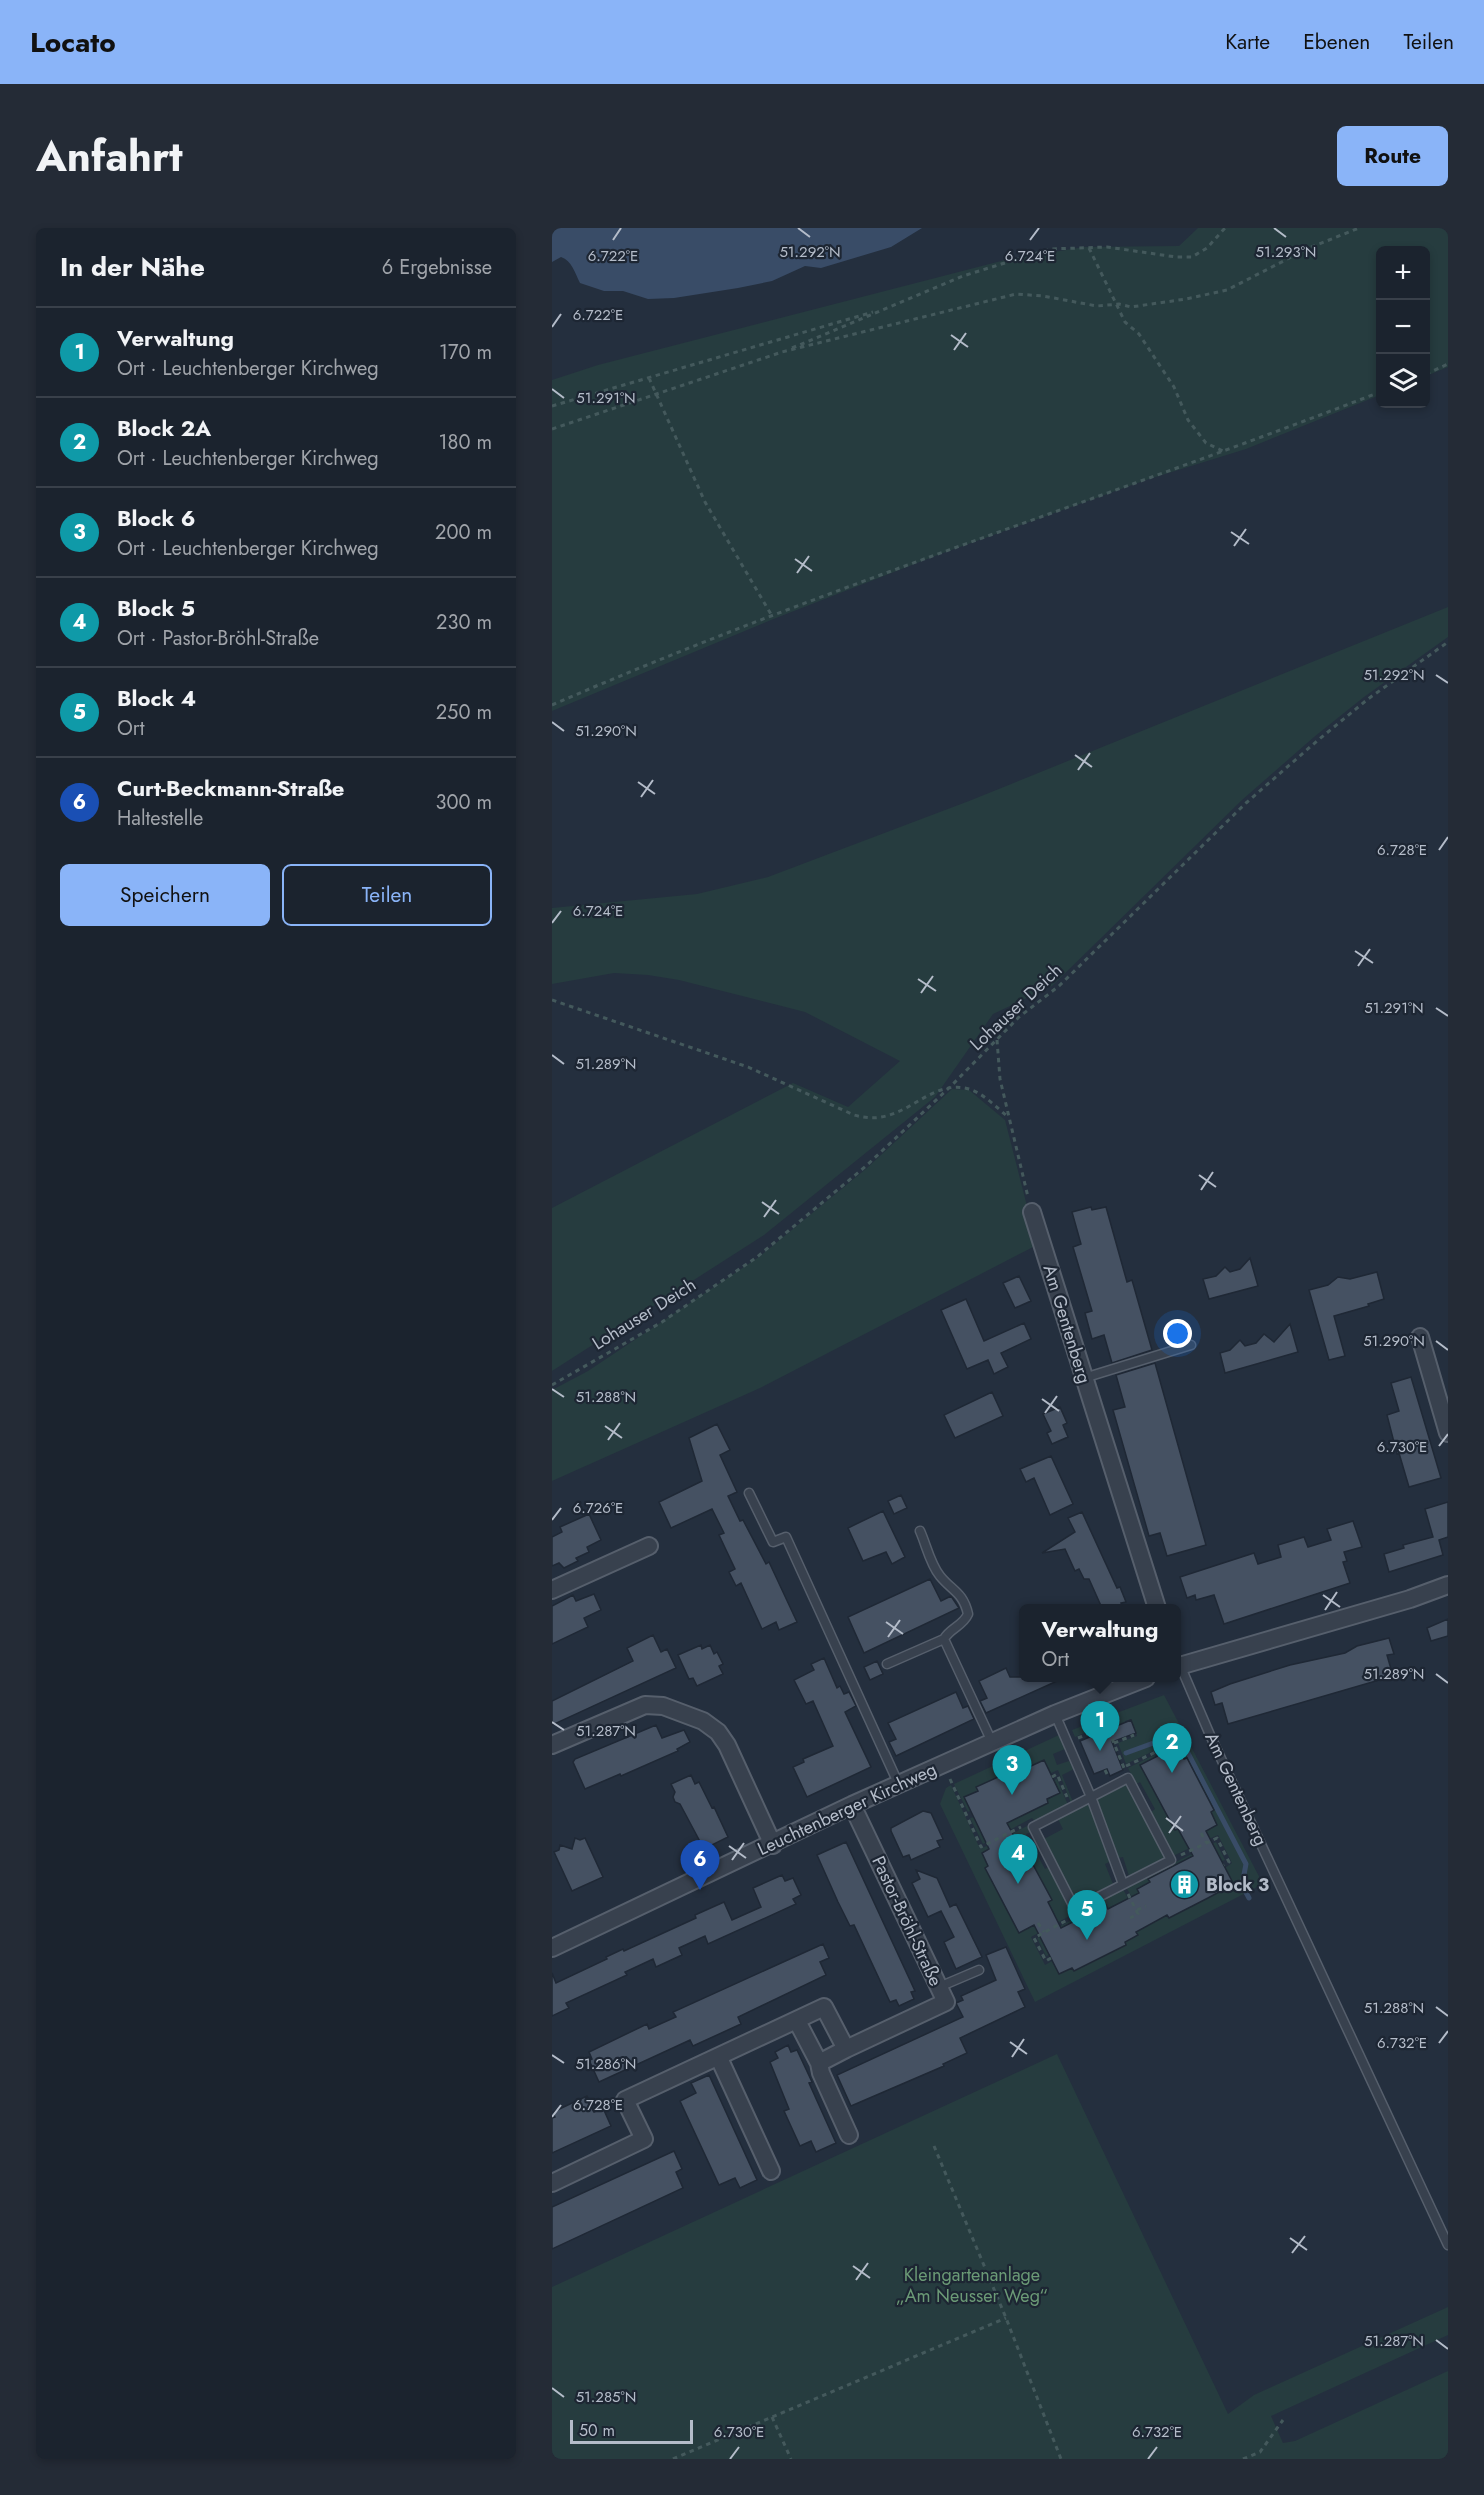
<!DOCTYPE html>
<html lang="de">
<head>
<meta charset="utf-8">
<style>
	:root { --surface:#1b232e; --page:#242b36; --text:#f1f3f6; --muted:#a0a4aa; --line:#39404a; --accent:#8ab4f8 }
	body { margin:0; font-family:Jost,sans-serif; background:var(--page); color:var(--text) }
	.controls { position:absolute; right:18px; top:18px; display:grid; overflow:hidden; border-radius:9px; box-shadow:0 3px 9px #0003 }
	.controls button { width:54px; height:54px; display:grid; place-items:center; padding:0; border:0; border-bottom:2px solid var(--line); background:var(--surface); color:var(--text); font:30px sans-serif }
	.scale { position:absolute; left:18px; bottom:15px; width:123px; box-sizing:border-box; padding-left:6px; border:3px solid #b4bcc9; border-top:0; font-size:16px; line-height:21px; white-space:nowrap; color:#b4bcc9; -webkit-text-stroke:4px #1d2633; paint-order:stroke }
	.you { position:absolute; left:626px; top:1106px; width:21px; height:21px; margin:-15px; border:4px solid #fff; border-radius:50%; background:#1a73e8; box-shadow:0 0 0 9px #1a73e833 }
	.badge { display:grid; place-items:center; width:39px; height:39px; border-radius:50%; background:var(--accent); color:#fff; font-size:20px; font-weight:700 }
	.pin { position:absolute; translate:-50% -50px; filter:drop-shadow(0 2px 3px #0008) }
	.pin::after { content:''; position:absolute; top:32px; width:21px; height:18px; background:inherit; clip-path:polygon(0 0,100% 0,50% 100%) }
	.popup { position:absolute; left:467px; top:1376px; width:162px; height:78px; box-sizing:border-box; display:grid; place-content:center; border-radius:9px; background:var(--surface); filter:drop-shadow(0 2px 4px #0005); font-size:20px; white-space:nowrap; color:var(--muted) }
	.popup b { font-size:22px; color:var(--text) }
	.popup::after { content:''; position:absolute; left:50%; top:100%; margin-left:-12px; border:12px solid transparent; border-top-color:var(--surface) }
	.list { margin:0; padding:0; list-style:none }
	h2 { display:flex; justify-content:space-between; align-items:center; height:78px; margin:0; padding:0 24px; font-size:26px }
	h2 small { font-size:20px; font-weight:400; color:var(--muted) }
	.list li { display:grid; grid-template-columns:39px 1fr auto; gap:18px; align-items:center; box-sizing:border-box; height:90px; padding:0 24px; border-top:2px solid var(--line) }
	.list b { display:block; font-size:22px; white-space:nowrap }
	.list p { margin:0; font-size:20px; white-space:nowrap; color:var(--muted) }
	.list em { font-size:20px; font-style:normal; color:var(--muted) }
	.actions { display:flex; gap:12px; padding:18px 24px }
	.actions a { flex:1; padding:14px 0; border:2px solid var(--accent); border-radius:9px; text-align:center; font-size:21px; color:var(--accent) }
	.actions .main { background:var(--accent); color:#111 }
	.icon { flex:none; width:33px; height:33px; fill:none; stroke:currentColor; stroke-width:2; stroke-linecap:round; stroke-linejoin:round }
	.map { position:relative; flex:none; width:896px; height:2231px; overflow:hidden; border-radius:9px }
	header { display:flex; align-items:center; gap:36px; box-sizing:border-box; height:84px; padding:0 30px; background:var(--accent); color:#111 }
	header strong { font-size:28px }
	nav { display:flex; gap:33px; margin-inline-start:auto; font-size:21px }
	.intro { display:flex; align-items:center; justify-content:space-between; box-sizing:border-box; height:144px; padding:0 36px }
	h1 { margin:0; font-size:42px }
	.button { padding:15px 27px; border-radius:9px; background:var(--accent); color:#111; font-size:21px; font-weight:700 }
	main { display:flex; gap:36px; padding:0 36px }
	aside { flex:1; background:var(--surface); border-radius:9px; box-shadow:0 3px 9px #0003 }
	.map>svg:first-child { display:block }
</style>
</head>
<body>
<header>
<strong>Locato</strong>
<nav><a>Karte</a><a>Ebenen</a><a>Teilen</a></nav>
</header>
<div class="intro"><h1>Anfahrt</h1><a class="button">Route</a></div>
<main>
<aside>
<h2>In der Nähe<small>6 Ergebnisse</small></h2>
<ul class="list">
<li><span class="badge" style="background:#0f9aa8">1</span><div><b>Verwaltung</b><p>Ort · Leuchtenberger Kirchweg</p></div><em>170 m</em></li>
<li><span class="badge" style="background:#0f9aa8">2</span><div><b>Block 2A</b><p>Ort · Leuchtenberger Kirchweg</p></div><em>180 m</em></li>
<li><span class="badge" style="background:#0f9aa8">3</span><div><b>Block 6</b><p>Ort · Leuchtenberger Kirchweg</p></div><em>200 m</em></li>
<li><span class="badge" style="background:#0f9aa8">4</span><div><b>Block 5</b><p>Ort · Pastor-Bröhl-Straße</p></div><em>230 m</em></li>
<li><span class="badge" style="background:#0f9aa8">5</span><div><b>Block 4</b><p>Ort</p></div><em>250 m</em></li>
<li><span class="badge" style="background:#1a4fb4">6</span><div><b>Curt-Beckmann-Straße</b><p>Haltestelle</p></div><em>300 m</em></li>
</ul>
<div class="actions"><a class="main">Speichern</a><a>Teilen</a></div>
</aside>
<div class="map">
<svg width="896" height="2231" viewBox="0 0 896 2231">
	<rect width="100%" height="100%" fill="#242f3e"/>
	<!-- green -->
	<path fill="#263c3f" d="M646 0H896V139L874 148V22H828V167L694 221 594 252 383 328 224 390 0 483V152L46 137 453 32 532 19 627 18Z
		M896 379V409L812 469 762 509 690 572 500 758 441 786 383 869 212 1007 0 1143V980L241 855 296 879 348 833 253 784 127 752 96 747 62 745 0 756V680L145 666 216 649 417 573Z
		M400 861 417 862 453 892 485 1017 208 1160 0 1253V1162L36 1143 207 1029 315 940Z
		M612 1467 711 1656 483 1774 388 1576 394 1560 399 1557 428 1621 441 1615 443 1618 430 1625 436 1638 433 1640 460 1692 470 1703 484 1696 488 1704 479 1709 493 1737 500 1733 507 1746 520 1740 522 1743 574 1717 573 1713 586 1707 579 1694H602L615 1687 617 1690 669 1663 667 1660 680 1653 673 1640 680 1635 666 1607 657 1611 653 1603 665 1597 635 1530C626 1532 613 1527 608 1520L574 1536 566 1515 585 1508 579 1491 573 1493 578 1507 564 1511 557 1495 523 1509 520 1502Z
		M507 1507 513 1521 501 1526 505 1537 517 1533 522 1541 510 1547 521 1574 519 1575 506 1542 499 1545 492 1532 479 1538 477 1535 425 1559 426 1563 412 1569 419 1582 416 1584 402 1556Z
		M604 1526 595 1550 622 1602 626 1601 633 1613 650 1614 621 1628 599 1584 603 1581 588 1554 584 1556 576 1540Z
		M505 1551 516 1577 483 1593 480 1590 431 1616 418 1590 422 1589 443 1600 496 1575 495 1572 508 1565 502 1552Z
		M574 1556 613 1630 577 1648 571 1629 566 1630 545 1571Z
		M537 1574 559 1633 553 1636 561 1656 525 1675 492 1611 511 1601 506 1591Z
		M475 1598 479 1604 474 1606 493 1641 497 1639 521 1686 494 1701 490 1693 503 1687 496 1674 499 1672 473 1620 469 1621 462 1608 449 1615 448 1612Z
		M664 1614 673 1632 670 1633 663 1620 650 1627 648 1624 597 1651 598 1654 592 1674 585 1678 574 1659Z
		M571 1661 583 1684 576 1687 569 1674 556 1680 554 1677 502 1704 490 1713 497 1727 494 1728 485 1710 530 1687 529 1683Z
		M505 1826 676 2186 702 2167 896 2079V2107L719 2188 731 2215 743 2213 896 2143V2231H0V2059Z"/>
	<!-- water -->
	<path fill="#394c67" d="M0 0H370L339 19 269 40 253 38 220 53 186 60 122 70 96 71 71 63H52L28 55C23 45 20 33 9 29L0 34Z"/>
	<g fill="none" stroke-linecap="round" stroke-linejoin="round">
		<!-- stream -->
		<path stroke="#394c67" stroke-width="5" d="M574 1525 626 1506 694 1636 690 1657 697 1670"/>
	</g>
	<!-- building -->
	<path fill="#455162" stroke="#1f2835" stroke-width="1.5" d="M539 979 540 982 554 979 575 1054 580 1052 600 1122 560 1135 552 1107 540 1111 533 1085 540 1083 521 1019 529 1016 520 984Z
		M698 1030 706 1058 657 1071 651 1051 664 1048 673 1039 678 1044 688 1041Z
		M825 1044 832 1071 816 1076 817 1078 782 1088 793 1128 777 1132 757 1062 776 1057 786 1049 798 1051Z
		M467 1048 479 1073 463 1080 451 1055Z
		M414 1071 432 1113 472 1095 479 1111 449 1125 456 1139 442 1146 436 1132 415 1141 389 1082Z
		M738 1096 746 1124 673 1145 668 1125 678 1122 688 1112 693 1118 704 1115 712 1106 722 1114Z
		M603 1135 654 1317 615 1328 608 1305 597 1308 561 1182 573 1179 564 1147Z
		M859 1149 889 1250 857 1259 847 1225 845 1226 835 1187 847 1183 839 1155Z
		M440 1164 451 1188 403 1210 392 1187Z
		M508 1179 515 1195 511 1197 516 1209 500 1216 495 1205 499 1203 491 1186Z
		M165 1196 178 1222 168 1227 185 1264 176 1268 188 1293 191 1292 214 1336 217 1334 245 1394 227 1402 224 1394 210 1401 189 1355 184 1358 177 1344 183 1341 167 1307 172 1305 160 1281 119 1300 107 1274 150 1253 137 1210Z
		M499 1228 521 1276 498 1287 482 1250 474 1254 468 1241Z
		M349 1267 355 1280 342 1286 336 1273Z
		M896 1274V1309L887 1312 891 1327 837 1344 832 1326 852 1320 851 1317 881 1309 873 1281Z
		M331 1283 353 1329 340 1336 334 1324 311 1333 296 1300Z
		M530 1284 565 1360 568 1359 574 1374 569 1375 571 1380H550L537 1351H532L527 1341 523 1343 513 1321 490 1325 523 1304 516 1290Z
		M37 1286 49 1312 35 1319 37 1324 24 1330 26 1333 12 1340 7 1335 0 1338V1309L10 1304 8 1299Z
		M801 1293 810 1319 792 1324 795 1333 791 1334 798 1355 672 1396 662 1367 644 1372 643 1367 635 1370 628 1349 702 1325 706 1336 729 1329 726 1317 752 1309 756 1319 779 1312 775 1301Z
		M378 1351 389 1373 399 1368 407 1380 312 1425 296 1389Z
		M42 1366 49 1382 32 1390 36 1399 0 1416V1378L21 1367 24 1373Z
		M896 1391V1408L879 1413 875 1400Z
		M101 1407 109 1424 115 1421 124 1440 0 1497V1473L81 1433 75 1420Z
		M837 1410 842 1426 835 1427 841 1448 676 1496 670 1475 663 1477 659 1464 678 1456 738 1437 793 1425 805 1418Z
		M149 1417 150 1421 158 1417 162 1426 165 1424 171 1436 167 1438 171 1446 145 1458 141 1450 137 1451 126 1427Z
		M272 1430 285 1460 288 1458 292 1466 297 1464 304 1478 293 1484 319 1539 255 1569 241 1539 252 1534 251 1531 281 1518 261 1473 254 1476 242 1452 262 1442 259 1436Z
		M325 1433 331 1446 318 1452 312 1439Z
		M454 1440 458 1449H514L434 1485 428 1473 435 1470 427 1453Z
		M404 1464 411 1480 416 1478 422 1491 344 1528 337 1514 344 1511 336 1495Z
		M579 1492 584 1505 560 1514 571 1542 558 1548 555 1541 542 1546 528 1513Z
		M104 1497 110 1510 132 1502 138 1514 125 1521 126 1523 69 1548 68 1546 33 1561 21 1534 23 1531Z
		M625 1518 632 1531 635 1530 662 1582 659 1584 665 1597 654 1603 680 1653 667 1660 669 1663 656 1670 617 1690 615 1687 584 1704 586 1707 573 1714 574 1717 522 1743 520 1740 507 1746 482 1697 467 1705 433 1640 436 1638 430 1625 437 1621 412 1569 426 1563 424 1559 477 1535 479 1538 492 1532 508 1565 495 1571 496 1575 455 1595 469 1621 472 1620 500 1672 496 1674 509 1700 554 1677 556 1681 587 1665 585 1661 598 1654 596 1651 641 1628 626 1601 623 1602 588 1537Z
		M139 1547 143 1556 147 1554 160 1580 162 1579 176 1609 152 1621 128 1576 123 1574 121 1569 123 1564 119 1556Z
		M371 1583 379 1585 391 1611 385 1613 388 1619 359 1632 357 1627 351 1629 339 1603V1600Z
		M23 1610 28 1612 33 1610 51 1649 20 1663 2 1624 7 1622 8 1617 20 1621Z
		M294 1614 363 1763 359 1764 362 1771 347 1778 344 1772 338 1774 302 1697 298 1698 286 1674 265 1627Z
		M364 1642 385 1650 398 1679 404 1676 430 1729 404 1741 392 1714 402 1709 389 1683 376 1689 360 1655 368 1651Z
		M230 1647 233 1653 241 1650 249 1667 241 1671 244 1676 156 1716 153 1708 127 1720 130 1727 104 1739 101 1731 73 1744 75 1747 14 1775 17 1780 0 1788V1745L4 1755 55 1731 54 1729 71 1721 72 1723 144 1690 143 1687 172 1674 180 1692 209 1679 201 1660Z
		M271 1716 277 1730 268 1734 274 1747 186 1789 189 1796 141 1818 138 1812 47 1854 37 1832 40 1831 37 1824 95 1796 97 1801 124 1789 121 1784Z
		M454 1719 473 1761 466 1764 473 1779 408 1810 415 1825 391 1836 392 1838 299 1878 285 1847 411 1789 404 1775 411 1772 409 1768 444 1752 434 1727Z
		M236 1817 239 1824 245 1822 260 1854 257 1855 284 1915 264 1924 259 1913 248 1918 232 1883 237 1881 218 1834 226 1830 223 1824Z
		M157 1847 205 1952 188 1960 183 1950 167 1957 128 1873 144 1865 139 1855Z
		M35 1868 42 1884 51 1880 59 1898 0 1925V1890L3 1889 1 1884Z
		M122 1923 130 1941 124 1944 131 1960 0 2021V1979Z"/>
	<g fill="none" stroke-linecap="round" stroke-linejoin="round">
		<defs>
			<path id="lane" d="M532 1150 639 1117
				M197 1265 221 1314 234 1309 347 1557
				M368 1303C374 1316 378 1336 388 1348 400 1363 411 1364 416 1386 411 1398 398 1400 392 1411
				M335 1436 392 1411 440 1514
				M628 1437 658 1507 896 2017
				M503 1486 539 1569 571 1656
				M576 1550 619 1632 523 1681 481 1599Z
				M387 1759 427 1742"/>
			<path id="street" d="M480 984 605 1380
				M868 1109 896 1205
				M0 1362 97 1318
				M624 1439 858 1371 896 1357
				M0 1517 93 1477 111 1478 151 1493 166 1504 175 1517 221 1617
				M0 1720 300 1577 503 1486 594 1450
				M245 1793 267 1835 294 1821
				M167 1830 219 1943
				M267 1835 269 1845 297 1907
				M0 1955 92 1911 73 1872 272 1779 294 1821 394 1774 300 1577"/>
		</defs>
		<!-- lane casing -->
		<use href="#lane" stroke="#565f6c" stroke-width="11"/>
		<!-- street casing -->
		<use href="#street" stroke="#565f6c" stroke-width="20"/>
		<!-- path -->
		<path stroke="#44595c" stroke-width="3" stroke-dasharray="4.5 4.5" stroke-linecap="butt" d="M537 20 573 94 587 106 622 159 636 192 654 215 673 224
			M240 120 411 48 498 21 555 19 624 29H640L655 20 673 0
			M874 146 896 136
			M97 150 153 274 220 388
			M0 178 321 84
			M0 201 230 124 464 66 491 68 545 78 567 76 579 79 634 71 675 62 757 20 807 0
			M0 477C271 359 553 271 828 164
			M0 772 196 839 302 887C313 890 323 891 334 888 363 881 385 852 417 861 431 865 444 879 455 888
			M445 812 448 851 476 969
			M0 1157 110 1094 205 1029 314 938 399 858 467 789 507 758 694 575 765 513 816 471 896 414
			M526 1510 555 1498 572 1540
			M562 1515 582 1507
			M574 1538 606 1523 608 1527
			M553 1542 556 1548
			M500 1549 505 1546 515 1569
			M398 1551 429 1619 469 1599
			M649 1605 654 1614
			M629 1627 665 1610 677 1634 672 1637
			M576 1666 586 1686 578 1690
			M585 1682 594 1678
			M486 1695 492 1704
			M499 1730 494 1733 482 1710 517 1691
			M382 1918 454 2090 509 2231
			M220 2189 239 2231
			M121 2231 454 2090
			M691 2231 708 2224 731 2192"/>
		<!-- lane -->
		<use href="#lane" stroke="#38414e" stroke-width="8"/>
		<!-- street -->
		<use href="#street" stroke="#38414e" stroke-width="16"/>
	</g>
	<!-- ticks -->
	<path fill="none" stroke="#b4bcc9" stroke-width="2" d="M246 0 258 9M722 0 734 9M61 12 69 0M478 12 487 0M0 99 9 86M399 107 416 119M402 122 414 105M0 161 12 170M679 304 697 316M682 318 694 301M243 331 260 343M245 345 257 328M884 447 896 455M0 494 12 503M523 527 540 539M526 542 538 525M86 554 103 566M89 569 101 552M887 622 896 609M0 695 9 683M803 723 821 735M806 738 818 721M366 751 384 763M369 765 381 748M884 780 896 788M0 827 12 836M647 947 664 959M649 962 661 944M210 974 227 986M212 989 224 972M884 1113 896 1122M0 1161 12 1169M490 1171 507 1183M493 1185 505 1168M53 1198 70 1210M56 1212 68 1195M887 1218 896 1206M0 1292 9 1280M771 1367 788 1379M773 1382 785 1364M334 1394 351 1406M336 1409 348 1392M884 1446 896 1455M0 1494 12 1502M614 1590 631 1603M617 1605 629 1588M177 1618 194 1630M180 1632 192 1615M884 1779 896 1788M458 1814 475 1826M887 1815 896 1803M0 1827 12 1835M460 1829 472 1811M0 1889 9 1877M738 2010 755 2022M740 2025 753 2008M301 2038 318 2050M304 2052 316 2035M884 2112 896 2121M0 2160 12 2169M178 2231 187 2219M596 2231 605 2219"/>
	<!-- icons -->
	<defs>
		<symbol id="building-disc" viewBox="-11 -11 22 22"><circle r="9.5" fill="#0f9aa8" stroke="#1d2633"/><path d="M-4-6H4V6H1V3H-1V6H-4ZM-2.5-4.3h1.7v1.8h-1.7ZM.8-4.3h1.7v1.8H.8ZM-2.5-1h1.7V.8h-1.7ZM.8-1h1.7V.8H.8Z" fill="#fff"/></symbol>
	</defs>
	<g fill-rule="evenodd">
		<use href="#building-disc" x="616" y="1640" width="33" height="33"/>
	</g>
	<g text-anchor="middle" stroke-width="4.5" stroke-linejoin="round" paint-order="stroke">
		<!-- street labels -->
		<g font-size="18" fill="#b4bcc9" stroke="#1d2633">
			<text transform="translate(464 779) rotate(-43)" y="6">Lohauser Deich</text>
			<text transform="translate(92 1086) rotate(-32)" y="6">Lohauser Deich</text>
			<text transform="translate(515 1096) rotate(73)" y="6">Am Gentenberg</text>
			<text transform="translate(684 1561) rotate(65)" y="6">Am Gentenberg</text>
			<text transform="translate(295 1581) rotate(-25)" y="6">Leuchtenberger Kirchweg</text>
			<text transform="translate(355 1693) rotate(65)" y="6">Pastor-Bröhl-Straße</text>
		</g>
		<!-- poi labels -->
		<g font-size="18" font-weight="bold" fill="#b4bcc9" stroke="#1d2633" text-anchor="start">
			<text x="654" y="1663">Block 3</text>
		</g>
		<!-- park labels -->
		<g font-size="18" fill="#6b9a76" stroke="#1d2633">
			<text x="420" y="2053">Kleingartenanlage<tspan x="420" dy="21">„Am Neusser Weg“</tspan></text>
		</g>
	</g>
	<g font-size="15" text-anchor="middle" fill="#b4bcc9" stroke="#1d2633" stroke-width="4.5" stroke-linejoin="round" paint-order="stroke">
		<text x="258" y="29">51.292°N</text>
		<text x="734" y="29">51.293°N</text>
		<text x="61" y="33">6.722°E</text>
		<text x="478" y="33">6.724°E</text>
		<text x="46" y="92">6.722°E</text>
		<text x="54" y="175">51.291°N</text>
		<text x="842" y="452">51.292°N</text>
		<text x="54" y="508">51.290°N</text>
		<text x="850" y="627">6.728°E</text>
		<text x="46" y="688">6.724°E</text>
		<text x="842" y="785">51.291°N</text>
		<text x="54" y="841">51.289°N</text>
		<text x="842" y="1118">51.290°N</text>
		<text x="54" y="1174">51.288°N</text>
		<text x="850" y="1224">6.730°E</text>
		<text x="46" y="1285">6.726°E</text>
		<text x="842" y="1451">51.289°N</text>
		<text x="54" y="1508">51.287°N</text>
		<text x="842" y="1785">51.288°N</text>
		<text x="850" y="1820">6.732°E</text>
		<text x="54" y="1841">51.286°N</text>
		<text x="46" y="1882">6.728°E</text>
		<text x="842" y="2118">51.287°N</text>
		<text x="54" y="2174">51.285°N</text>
		<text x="187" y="2209">6.730°E</text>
		<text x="605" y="2209">6.732°E</text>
	</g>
</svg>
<div class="controls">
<button>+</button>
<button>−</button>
<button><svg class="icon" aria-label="layers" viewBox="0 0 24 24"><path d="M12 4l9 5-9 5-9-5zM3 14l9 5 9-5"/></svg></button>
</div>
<div class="scale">50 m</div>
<div class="you"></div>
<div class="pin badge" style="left:548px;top:1523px;background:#0f9aa8">1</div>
<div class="popup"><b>Verwaltung</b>Ort</div>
<div class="pin badge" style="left:620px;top:1545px;background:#0f9aa8">2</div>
<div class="pin badge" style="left:460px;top:1567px;background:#0f9aa8">3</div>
<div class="pin badge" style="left:466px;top:1656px;background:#0f9aa8">4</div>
<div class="pin badge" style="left:535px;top:1712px;background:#0f9aa8">5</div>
<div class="pin badge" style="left:148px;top:1662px;background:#1a4fb4">6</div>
</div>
</main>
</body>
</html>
